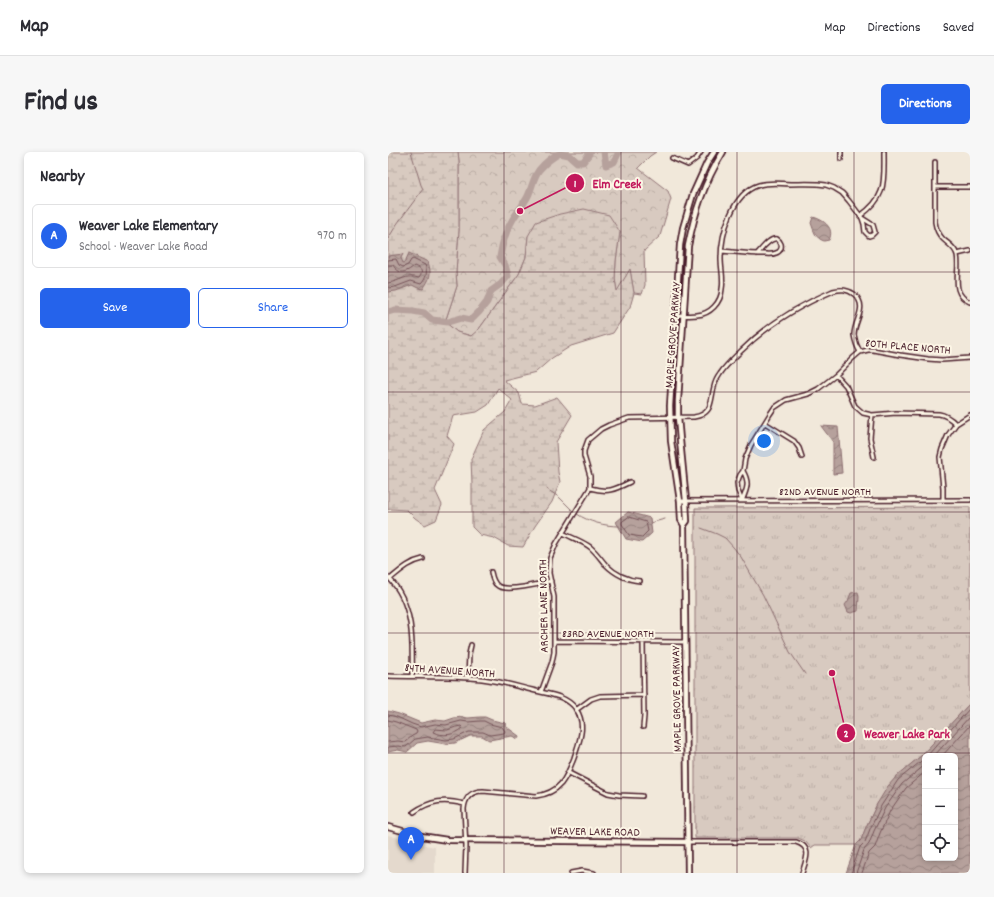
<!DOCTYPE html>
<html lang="en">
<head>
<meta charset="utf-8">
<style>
	:root { --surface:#fff; --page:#f7f7f7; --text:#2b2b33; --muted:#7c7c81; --line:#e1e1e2; --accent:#2563eb }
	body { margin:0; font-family:Dekko,sans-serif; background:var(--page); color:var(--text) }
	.controls { position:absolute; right:12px; bottom:12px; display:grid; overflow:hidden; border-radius:6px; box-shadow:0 2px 6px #0003 }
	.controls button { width:36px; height:36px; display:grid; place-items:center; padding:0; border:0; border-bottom:1px solid var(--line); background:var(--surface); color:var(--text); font:20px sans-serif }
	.you { position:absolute; left:376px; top:289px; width:14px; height:14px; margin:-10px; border:3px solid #fff; border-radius:50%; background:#1a73e8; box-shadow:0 0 0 6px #1a73e833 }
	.badge { display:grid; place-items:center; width:26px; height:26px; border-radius:50%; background:var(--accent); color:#fff; font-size:13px; font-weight:700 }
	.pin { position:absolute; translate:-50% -33px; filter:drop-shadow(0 1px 2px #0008) }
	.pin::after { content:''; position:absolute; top:21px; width:14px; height:12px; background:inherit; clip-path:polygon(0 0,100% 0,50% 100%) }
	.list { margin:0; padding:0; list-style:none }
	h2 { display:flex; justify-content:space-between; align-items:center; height:52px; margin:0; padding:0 16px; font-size:17px }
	h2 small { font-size:13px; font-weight:400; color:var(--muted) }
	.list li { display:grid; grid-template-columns:26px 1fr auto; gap:12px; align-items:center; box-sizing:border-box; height:64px; margin:0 8px 8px; padding:0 8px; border:1px solid var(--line); border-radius:6px }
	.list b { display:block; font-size:15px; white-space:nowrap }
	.list p { margin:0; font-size:13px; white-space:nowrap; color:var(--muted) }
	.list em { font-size:13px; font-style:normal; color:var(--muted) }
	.actions { display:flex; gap:8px; padding:12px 16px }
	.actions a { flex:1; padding:9px 0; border:1px solid var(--accent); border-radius:6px; text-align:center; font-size:14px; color:var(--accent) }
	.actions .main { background:var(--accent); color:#fff }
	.icon { flex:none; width:22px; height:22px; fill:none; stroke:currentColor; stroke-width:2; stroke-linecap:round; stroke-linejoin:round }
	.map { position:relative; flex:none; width:582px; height:721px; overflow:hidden; border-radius:6px }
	header { display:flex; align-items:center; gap:24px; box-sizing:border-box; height:56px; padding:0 20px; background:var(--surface); border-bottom:1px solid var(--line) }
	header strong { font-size:19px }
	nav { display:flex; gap:22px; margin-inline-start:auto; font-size:14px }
	.intro { display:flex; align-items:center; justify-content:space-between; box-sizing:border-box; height:96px; padding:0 24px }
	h1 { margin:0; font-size:28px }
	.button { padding:10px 18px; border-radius:6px; background:var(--accent); color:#fff; font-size:14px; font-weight:700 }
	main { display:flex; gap:24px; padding:0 24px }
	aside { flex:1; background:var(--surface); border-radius:6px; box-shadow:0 2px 6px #0003 }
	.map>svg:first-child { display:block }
</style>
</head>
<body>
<header>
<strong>Map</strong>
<nav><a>Map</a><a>Directions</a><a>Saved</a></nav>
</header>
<div class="intro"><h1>Find us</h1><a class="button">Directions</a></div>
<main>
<aside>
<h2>Nearby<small></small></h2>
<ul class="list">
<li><span class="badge">A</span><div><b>Weaver Lake Elementary</b><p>School · Weaver Lake Road</p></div><em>970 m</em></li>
</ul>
<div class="actions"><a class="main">Save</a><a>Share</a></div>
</aside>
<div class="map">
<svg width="582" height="721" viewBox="0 0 582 721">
	<defs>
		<pattern id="forest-crowns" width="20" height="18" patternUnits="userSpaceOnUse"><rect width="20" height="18" fill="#d8cac0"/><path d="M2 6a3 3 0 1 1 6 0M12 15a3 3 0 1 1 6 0" fill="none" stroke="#bbada5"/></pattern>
		<pattern id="wetland-marsh" width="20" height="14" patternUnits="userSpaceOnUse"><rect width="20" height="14" fill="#d8cac0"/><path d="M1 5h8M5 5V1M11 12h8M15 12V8" fill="none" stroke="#bbada5"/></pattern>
		<pattern id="park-tufts" width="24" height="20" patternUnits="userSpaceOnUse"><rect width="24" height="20" fill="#d8cac0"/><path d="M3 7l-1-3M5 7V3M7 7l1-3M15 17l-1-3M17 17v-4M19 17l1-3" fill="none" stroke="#bbada5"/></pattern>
		<pattern id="water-waves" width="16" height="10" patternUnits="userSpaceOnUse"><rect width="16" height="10" fill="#b6a19c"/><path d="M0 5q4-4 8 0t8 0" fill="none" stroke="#96837f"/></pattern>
	</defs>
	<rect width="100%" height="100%" fill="#f1e8da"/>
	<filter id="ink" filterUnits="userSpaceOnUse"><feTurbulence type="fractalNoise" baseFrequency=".025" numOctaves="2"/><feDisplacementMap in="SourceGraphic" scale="8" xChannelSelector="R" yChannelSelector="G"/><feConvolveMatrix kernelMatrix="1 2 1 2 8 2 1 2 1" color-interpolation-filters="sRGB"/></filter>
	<g filter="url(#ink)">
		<!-- built -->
		<path fill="#e4d9cd" d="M0 683 27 691 47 695V721H0Z"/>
		<!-- forest -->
		<path fill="url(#forest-crowns)" stroke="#917476" d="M70 0H268L262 4 250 16 280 39 283 47 272 84 256 99 257 133 254 142 246 141 242 118 229 140 227 127 228 109 232 80 140 84 138 105 131 122 91 177 84 184 69 180 57 170 69 134 68 120 71 78V9Z"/>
		<!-- wetland -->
		<path fill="url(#wetland-marsh)" stroke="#917476" d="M0 0H70L71 9V78L68 120 69 134 57 170 69 180 83 184 91 177 131 122 138 105 140 84 148 70 172 62 196 57 221 63 232 80 228 109 227 127 229 139 242 117 246 141 242 155 225 181 183 194 164 206 148 220 116 228 131 241 134 252 147 253 169 245 184 263 168 290 170 320 172 330 164 350 147 374 135 395 120 394 106 386 92 383 84 375V332L83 307 96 278 117 260 124 248 110 236 100 253 89 260 65 264 59 284 66 292 47 338 54 353 48 368 37 373 27 366 19 358 2 357 0 358Z"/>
		<!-- park -->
		<path fill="url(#park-tufts)" stroke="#917476" d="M582 355V551L533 604 523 612 508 625 489 652 478 675 473 688 468 693H427L423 696 417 689 410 686H307V356Z"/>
		<!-- water -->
		<path fill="url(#water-waves)" stroke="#8b6d6f" fill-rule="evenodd" d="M425 65C436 68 447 76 441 88L436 89C427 86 426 79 423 71Z
			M21 101 40 110C44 122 42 127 35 137L30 136 24 133 8 139 0 140V104L15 102 13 106 15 111 17 110Z
			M433 274 450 275 454 321 445 322V290Z
			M240 360 262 366 264 381 254 390 238 387 228 370Z
			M470 440 471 445 470 459 463 461 460 460 457 453 460 449 463 441Z
			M582 551V721H458L468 693 473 688 478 675 489 652 500 634 508 625 523 612 533 604ZM537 604H567V706H537Z
			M0 559 11 562 33 571 47 568 57 569 66 566 74 565 80 566 92 565H97L104 568 117 571 120 576 131 584 130 587 124 584 101 588 94 584H82L67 591 58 592 40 589 29 591 19 600 10 598 0 600Z"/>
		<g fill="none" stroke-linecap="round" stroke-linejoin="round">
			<!-- shore -->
			<path stroke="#755358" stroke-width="1" d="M0 108 8 107 11 113 15 115 20 113 23 108 25 107 37 113C40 120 38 127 33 132L23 129 7 135 0 136
				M0 113H5C11 123 18 121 26 114 33 117 36 119 31 126 17 122 13 129 0 131
				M241 365 258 370 260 379 254 385 241 383 234 372V370Z
				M0 563 9 565 24 572 33 575 47 572 58 573 73 569 80 570 92 569H96L102 572 114 575 117 579 116 581 102 583 95 580H81L66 587 58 588 40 585 27 587 18 595 10 594 0 595
				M0 568 8 570 28 578 29 580 28 582 24 584 17 590 10 589 0 590
				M68 575 73 574 75 576C67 583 55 585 45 580L47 577 59 578Z
				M539 604 582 556
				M546 604 582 564
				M554 604 582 573
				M463 721 472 695 477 690 482 677 493 654 510 628 537 606
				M468 721 476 698 481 692 486 679 497 656 514 632 537 613
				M474 721 481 701 487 695 492 681 502 659 518 636 537 620"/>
			<!-- stream -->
			<path stroke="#8b6d6f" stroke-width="1" d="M0 87 9 72 35 37 33 33 23 0
				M159 337 172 346 186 360
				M189 362C201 370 216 374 231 374
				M262 371 277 367
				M313 376 329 382 337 386 346 396 353 405 375 443 402 500 417 522"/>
			<!-- river -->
			<path stroke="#b6a19c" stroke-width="7" d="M216 0 218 13 226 10 231 0
				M0 160 7 158 25 159 36 161 44 168 60 170 73 166 83 168 91 160 99 150 103 139 113 132 120 124 117 113 112 105C114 92 118 78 125 67 130 59 136 52 140 44 144 36 145 26 151 18 157 11 164 5 172 1L181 3 189 10H195L201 2V0"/>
			<defs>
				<path id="minor" d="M453 0V7
					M284 6 300 13 309 6 313 0
					M547 10V70C548 77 550 82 555 87 560 92 567 95 569 103 573 120 561 141 582 150
					M547 35H582
					M472 64C499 45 496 30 496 0
					M334 99C347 100 361 102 375 102 379 102 384 103 388 101 392 100 394 96 393 92 392 90 391 88 389 87 382 85 373 98 369 102
					M569 102 582 99
					M287 163C294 163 302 164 309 163 322 162 333 151 334 137 336 127 333 117 333 107 333 82 344 41 371 33 381 30 392 31 402 32 414 32 426 31 438 33L446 36 454 41 461 49 474 66 476 72 477 80 481 84 484 83 487 80 485 73 474 66
					M448 223 458 234 467 254 475 261 484 263 508 261 551 262C558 263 563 267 568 272
					M484 263 482 286 486 305
					M377 271 406 289 411 296 414 305
					M202 336C220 341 226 338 242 330
					M555 348V336L552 305 554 297 560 283 568 272 582 263
					M292 349 582 348
					M354 349 350 339 349 331 352 323 355 319 357 307 363 293 382 262 386 256 398 248 420 242 430 237 448 223 465 206 472 200 480 198H485L512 203 540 207 554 208 582 206
					M354 349C359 337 362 331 355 319
					M175 381C184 386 194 389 202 395 208 400 212 406 217 412 227 422 238 428 252 429
					M103 420C104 425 105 431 110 434 119 440 152 432 163 429
					M0 425C26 451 25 490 24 524
					M2 427C13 418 21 410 35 407
					M167 489 297 490
					M0 524C31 525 63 524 94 527 111 529 128 534 144 538 159 542 178 543 188 557 199 573 191 590 186 606 178 627 172 641 148 644L95 639C84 639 77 645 76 657L78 694 77 721
					M80 526 81 502 83 493
					M153 540 164 510 166 500V445L161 421 162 406 168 392 202 336V324L196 304V299L200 288 213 277 221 273 241 266 306 265C325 262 322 250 326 235 327 230 329 226 332 222 338 213 346 206 353 199 380 172 410 154 445 139 453 137 459 137 466 142 481 155 466 168 466 183 467 189 469 195 472 200
					M188 558 203 547 212 544 256 543
					M255 575 256 564 255 490
					M181 621 220 641 231 643 254 644
					M26 660C43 648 57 647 76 652
					M300 690H408C425 695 418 708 414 721
					M183 721 194 719 206 721"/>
				<path id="secondary" d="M296 373 299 369 298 349 292 288 290 265V249L300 94C307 59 316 31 335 0
					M0 675 33 684 59 688 300 690
					M300 721 296 373 293 368 292 349 283 289 282 254 291 109 292 93 295 76 305 42 319 11 326 0"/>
			</defs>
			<!-- minor casing -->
			<use href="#minor" stroke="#4a1f2b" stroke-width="6"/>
			<!-- secondary casing -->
			<use href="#secondary" stroke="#4a1f2b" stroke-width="8"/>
			<!-- minor -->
			<use href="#minor" stroke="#fcf5e5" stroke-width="3"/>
			<!-- secondary -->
			<use href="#secondary" stroke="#fcf5e5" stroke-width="4.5"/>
		</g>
	</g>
	<!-- grid -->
	<path fill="none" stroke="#4a1f2b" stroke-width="1" stroke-opacity="0.55" d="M116 0V721M233 0V721M349 0V721M466 0V721M0 120H582M0 240H582M0 360H582M0 481H582M0 601H582"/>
	<g text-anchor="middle" stroke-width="4" stroke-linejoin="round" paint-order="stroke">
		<!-- street labels -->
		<g font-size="12" fill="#4a1f2b" stroke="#fcf5e5">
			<text transform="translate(284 183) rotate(-86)" y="4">MAPLE GROVE PARKWAY</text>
			<text transform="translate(520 194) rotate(5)" y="4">80TH PLACE NORTH</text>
			<text x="437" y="343">82ND AVENUE NORTH</text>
			<text transform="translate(155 454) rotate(-91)" y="4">ARCHER LANE NORTH</text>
			<text x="220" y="485">83RD AVENUE NORTH</text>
			<text transform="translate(62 518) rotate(4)" y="4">84TH AVENUE NORTH</text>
			<text transform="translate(288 547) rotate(-91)" y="4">MAPLE GROVE PARKWAY</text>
			<text transform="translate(207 679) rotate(1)" y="4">WEAVER LAKE ROAD</text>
		</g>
	</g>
	<!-- callouts -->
	<path fill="none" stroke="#c2185b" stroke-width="1.5" d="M132 59L187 31M444 521L458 581"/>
	<g fill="#c2185b" stroke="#fcf5e5" stroke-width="1.5">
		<circle cx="132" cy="59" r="4"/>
		<circle cx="444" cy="521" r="4"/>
		<circle cx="187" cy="31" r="10"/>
		<circle cx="458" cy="581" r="10"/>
	</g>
	<g font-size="12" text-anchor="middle" font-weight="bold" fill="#fff">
		<text x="187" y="35">1</text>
		<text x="458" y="585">2</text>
	</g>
	<g font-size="13" text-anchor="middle" font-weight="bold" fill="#c2185b" stroke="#fcf5e5" stroke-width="4" stroke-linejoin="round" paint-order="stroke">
		<text x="229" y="36">Elm Creek</text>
		<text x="519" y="586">Weaver Lake Park</text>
	</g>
</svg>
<div class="controls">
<button>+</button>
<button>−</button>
<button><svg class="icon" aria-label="locate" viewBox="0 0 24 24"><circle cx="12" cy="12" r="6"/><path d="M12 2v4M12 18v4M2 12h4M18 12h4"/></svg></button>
</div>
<div class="you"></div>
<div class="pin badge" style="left:23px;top:708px">A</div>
</div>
</main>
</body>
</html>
